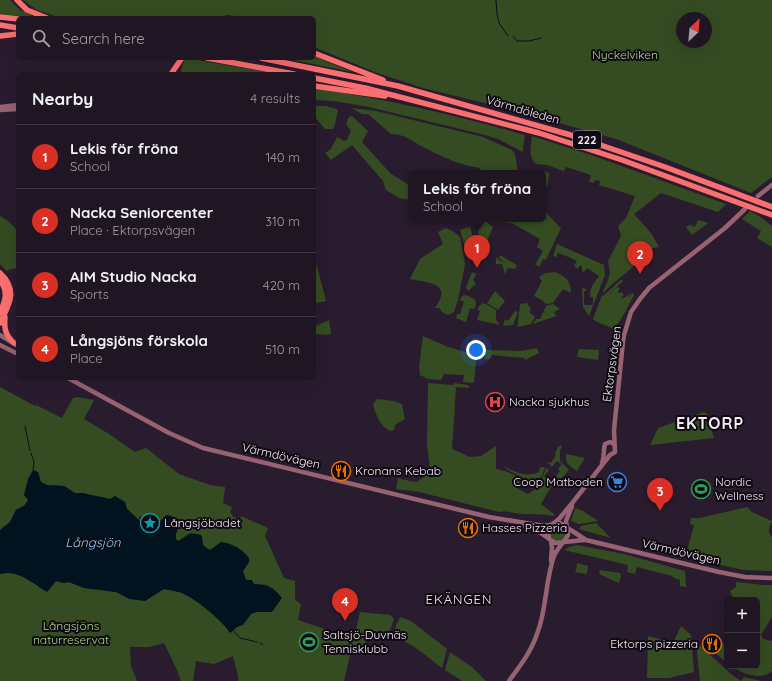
<!DOCTYPE html>
<html lang="en">
<head>
<meta charset="utf-8">
<style>
	:root { --surface:#201523; --page:#281e2b; --text:#f1f3f6; --muted:#a29fa6; --line:#3d3441; --accent:#d93025 }
	body { margin:0; font-family:Quicksand,sans-serif; background:var(--page); color:var(--text) }
	.controls { position:absolute; right:12px; bottom:12px; display:grid; overflow:hidden; border-radius:6px; box-shadow:0 4px 16px #0002 }
	.controls button { width:36px; height:36px; display:grid; place-items:center; padding:0; border:0; border-bottom:1px solid var(--line); background:var(--surface); color:var(--text); font:20px sans-serif }
	.compass { position:absolute; left:676px; top:12px; width:36px; height:36px; border-radius:50%; background:var(--surface); box-shadow:0 4px 16px #0002; rotate:26deg }
	.you { position:absolute; left:476px; top:350px; width:14px; height:14px; margin:-10px; border:3px solid #fff; border-radius:50%; background:#1a73e8; box-shadow:0 0 0 6px #1a73e833 }
	.badge { display:grid; place-items:center; width:26px; height:26px; border-radius:50%; background:var(--accent); color:#fff; font-size:13px; font-weight:700 }
	.pin { position:absolute; translate:-50% -33px; filter:drop-shadow(0 1px 2px #0008) }
	.pin::after { content:''; position:absolute; top:21px; width:14px; height:12px; background:inherit; clip-path:polygon(0 0,100% 0,50% 100%) }
	.popup { position:absolute; left:408px; top:170px; width:138px; height:52px; box-sizing:border-box; display:grid; place-content:center; border-radius:6px; background:var(--surface); filter:drop-shadow(0 1px 3px #0005); font-size:13px; white-space:nowrap; color:var(--muted) }
	.popup b { font-size:15px; color:var(--text) }
	.popup::after { content:''; position:absolute; left:50%; top:100%; margin-left:-8px; border:8px solid transparent; border-top-color:var(--surface) }
	.list { margin:0; padding:0; list-style:none }
	h2 { display:flex; justify-content:space-between; align-items:center; height:52px; margin:0; padding:0 16px; font-size:17px }
	h2 small { font-size:13px; font-weight:400; color:var(--muted) }
	.list li { display:grid; grid-template-columns:26px 1fr auto; gap:12px; align-items:center; box-sizing:border-box; height:64px; padding:0 16px; border-top:1px solid var(--line) }
	.list b { display:block; font-size:15px; white-space:nowrap }
	.list p { margin:0; font-size:13px; white-space:nowrap; color:var(--muted) }
	.list em { font-size:13px; font-style:normal; color:var(--muted) }
	.icon { flex:none; width:22px; height:22px; fill:none; stroke:currentColor; stroke-width:2; stroke-linecap:round; stroke-linejoin:round }
	.map { position:relative; flex:none; width:772px; height:681px; overflow:hidden }
	.search { position:absolute; background:var(--surface); box-shadow:0 4px 16px #0002; left:16px; top:16px; width:300px; height:44px; display:flex; align-items:center; gap:10px; box-sizing:border-box; padding:0 14px; border-radius:6px; color:var(--muted); font-size:15px }
	.panel { position:absolute; background:var(--surface); box-shadow:0 4px 16px #0002; left:16px; top:72px; width:300px; height:308px; border-radius:6px }
	.map>svg:first-child { display:block }
</style>
</head>
<body>
<div class="map">
<svg width="772" height="681" viewBox="0 0 772 681">
	<rect width="100%" height="100%" fill="#2a1c2f"/>
	<!-- green -->
	<path fill="#354c22" fill-rule="evenodd" d="M0 0H10L19 9 36 18 0 14Z
		M23 0H772V177L751 193 616 139 517 111 423 88 377 73 314 47V18H248L228 15 216 18H61L37 10ZM682 18H706V42H682Z
		M314 56 352 72 283 58H314Z
		M185 58 279 74H181V70Z
		M314 88C385 99 456 115 525 135L523 147V152L498 139 485 135 369 107 334 101 314 100Z
		M314 106H325L337 109 338 111C336 117 336 124 333 129H325L314 116Z
		M351 108 376 111 483 137 512 150 515 154 518 173H482L479 168C459 165 441 156 423 147 412 141 405 134 391 134L368 114H362Z
		M351 116 353 117 368 131 362 142 391 174 411 186V200L399 198 386 190 383 181 352 145 331 160 325 153 331 149 337 137 344 141 347 140 351 131 346 124 348 118Z
		M532 136 594 156 726 204 718 212 661 193 634 214 651 233 659 247 648 249 636 259 638 263 611 285 602 294 608 280 610 273 608 261 621 236 618 226 626 218 635 196 599 185 600 181 596 180 593 183 589 182 591 175 566 167 564 171 547 165 536 164C528 157 531 146 532 136Z
		M538 171H543L549 173 548 184 543 191V173H535Z
		M543 209 547 214 561 228 546 260 543 259 540 266 535 265 543 251 537 247 540 239 512 223 499 222 496 219H543Z
		M750 211 759 216 772 226V247L757 238 761 231 742 219Z
		M0 216 8 221 16 229H18V268L11 269 7 271 0 264Z
		M698 220 708 223 692 235 686 227 690 225 695 227Z
		M485 221 493 227 487 241 480 239 478 232Z
		M470 227 476 247 466 250 460 230Z
		M446 228 454 232 460 237 465 264 458 300 454 312 448 315 442 312 439 308H435C437 305 440 300 441 296 445 282 419 281 410 279L420 259 443 244 438 232Z
		M557 244 604 265 605 275 589 316 583 307 582 288 586 289V291H584V305H593V297H590C590 286 593 285 599 276L587 268 584 272 582 271V267L580 265 578 269 574 266 577 261 571 258 558 253 556 257 553 256Z
		M500 255 517 265 515 269 508 268 505 274 502 264H496V257L499 260 505 263 499 258Z
		M314 259 318 270 326 301 316 303 314 305Z
		M472 272 476 274 473 280 476 284 472 287 469 291 466 288Z
		M555 272C565 276 571 281 571 293L563 289 553 303 546 304 542 300 534 296 542 281 539 277 546 273Z
		M622 279 623 281 611 292 610 298C611 294 612 288 618 287L620 289 618 291 619 293 622 292 624 295 620 299 626 297 630 293 629 299 632 292 634 296C627 305 622 324 612 328L597 322 593 319 602 295 603 296Z
		M495 291 505 301 498 310 487 303Z
		M463 295C467 295 476 298 476 303 476 303 475 308 474 309L470 308 466 322 456 318 457 314H460L464 302 460 300Z
		M483 303 486 304 496 310V320L500 325 477 320 480 311 477 310 480 305Z
		M527 303 531 309 529 312 535 317 531 324 518 327C517 320 520 312 520 304Z
		M553 304 560 309 554 312 556 316 533 324 536 319H540L546 306Z
		M515 311 518 312 513 325 503 326 505 319 508 321Z
		M329 320 331 333 329 335 315 334 316 326Z
		M423 336 448 347 469 353 473 338 478 339 474 383 463 382 464 375 444 374 441 380 428 379 420 375 419 368Z
		M537 348 539 353 525 360V358L492 355 490 359H485V355L481 354 485 349 488 350 521 351Z
		M579 349 599 350 598 360 577 357Z
		M428 383 453 385 454 383 468 385 469 388 456 387 452 449 470 457 481 456 496 446V469C507 471 517 475 526 483L517 488 527 494C537 491 543 477 546 468L549 470 544 476 551 482 560 471 558 469 562 464 557 461 552 467 548 463 549 462 551 463 556 455 555 453 558 447 562 445 560 451V461L569 470 561 479 555 480 541 504 555 515 553 516C543 514 534 514 524 514 515 514 508 510 499 512L419 492 396 489 398 478C417 483 418 485 430 469L427 445Z
		M0 387 35 406 36 405 62 418 73 398 77 397 94 400 84 419 109 434 135 452 146 448 179 474 210 485 225 487 223 503 232 507 230 512 234 518 243 517 268 528 265 536 284 578 295 581V600L301 604 298 620 348 637 354 638 360 612 390 615 394 619 387 638 369 634 364 646H353L350 655 344 681H238V676L233 656 214 664 196 661 193 681H181L176 668 164 643 149 647H130L131 666 137 681H0V574C19 569 32 583 47 592L56 581 64 583 69 582 84 588 116 592 130 599 145 600 164 589C170 590 176 591 182 593 195 598 223 621 230 632L237 627 243 624 251 614 256 612H272L268 585 254 584 246 580 243 571 249 562C244 550 239 548 227 543L210 551C199 543 205 544 201 535L191 533 178 541 176 539V534L179 525 154 528 148 531 136 517 127 509 110 499 82 493H75L64 486 47 485 40 482 39 476 28 479V500L26 504 16 510 10 522 0 530Z
		M377 399 394 401 402 404 405 419 395 425 394 430 391 431C380 427 376 415 373 404Z
		M704 412 707 414 714 438 650 445 658 428Z
		M566 454 585 458 577 471C570 466 565 464 566 454Z
		M503 466C515 472 526 478 539 472L540 467H545L542 476 533 488 531 489C527 476 511 474 503 466Z
		M747 507 752 512 772 521C770 527 766 531 772 537V571L743 570 673 554 675 549 687 551 694 525 690 524 691 518H700Z
		M576 508 583 511 598 521 579 524 571 521 575 509Z
		M596 523 611 538 579 529 581 526Z
		M550 534a8 8 0 1 1 16 0a8 8 0 1 1-16 0Z
		M577 545 624 554 685 571 686 587 680 586V580L674 578 672 576 637 567 635 574 627 572 628 565 564 550 569 547Z
		M578 563 588 566 587 574 574 572 576 571 577 565H576Z
		M600 570 620 573 621 576 619 583 599 574Z
		M736 582 763 585H772V617L761 635 763 639 772 641V671C761 681 743 674 731 666H757L758 651 757 649V600H734L730 591 736 587Z
		M400 617 411 621 447 649 442 668C426 656 411 641 391 637Z
		M681 626 691 635 694 672 669 678H647L648 636 670 642 674 641Z
		M696 642 731 674 741 681 744 677 761 681H700Z
		M723 643 727 648V663L713 651Z
		M450 652 473 668 486 681H462L445 670Z"/>
	<!-- sand -->
	<path fill="#322908" d="M151 514 160 521 154 528 148 531 139 520V516H146Z"/>
	<!-- water -->
	<path fill="#00131e" d="M33 470 38 472 41 482 47 485 64 486 75 493H82L110 499 115 496 125 502 127 509 144 525 148 531 154 528 166 515C171 515 176 518 180 521L176 534V539L178 541C191 534 185 532 201 535 205 543 198 543 210 550L221 542C232 543 242 549 249 558V562L243 571 246 580H252L254 584C269 585 272 586 282 598L272 612H256L251 614 243 625 237 627 230 633C223 621 195 598 182 593 176 591 170 590 164 589L145 601 130 599 116 592 84 588 69 582 64 583 56 581 47 592C32 583 19 569 0 574V530L10 522 16 510 24 506 28 500 24 495 28 479Z"/>
	<g fill="none" stroke-linecap="round" stroke-linejoin="round">
		<!-- stream -->
		<path stroke="#00131e" stroke-width="1" d="M496 0 497 14 499 23 508 36
			M513 36 517 41H529L541 38
			M25 426 30 451
			M31 453 34 462 33 470
			M233 630 240 638 257 642
			M260 643 263 645"/>
		<!-- secondary -->
		<path stroke="#976271" stroke-width="4.5" d="M0 107 18 105
			M0 110 18 109
			M758 196 772 185
			M0 335 18 346
			M0 345 18 354
			M68 378 169 433 203 448 489 517 544 526 560 523 586 540 719 572 745 577 772 578
			M602 463C605 455 603 450 605 444L610 442 614 444
			M525 526 535 529 555 543 584 540
			M549 539 548 531 550 526 559 519 573 502 610 455 615 452 614 430 623 342 624 335 631 312 640 299 649 288 725 228 745 209
			M551 541 552 548 551 561
			M509 681C520 666 531 652 537 634 547 609 545 581 554 556 558 547 564 543 568 535L566 521 572 506"/>
		<!-- highway -->
		<path stroke="#fc6f70" stroke-width="5.5" d="M17 0 27 10 47 18
			M0 17 18 19
			M0 25 18 28
			M0 36 18 34
			M314 53 383 80
			M207 58 294 74
			M261 58 398 86 574 136 665 167 772 207
			M171 74 182 58
			M314 78 365 88 539 133 622 160 772 215
			M314 86 385 96
			M0 273C18 290 10 303 0 323
			M0 280C9 292 5 301 0 313
			M5 317C4 328 5 335 14 343"/>
	</g>
	<!-- icons -->
	<defs>
		<symbol id="hospital-ring" viewBox="-11 -11 22 22"><circle r="9.5" fill="#0f0911" stroke="#e0444e" stroke-width="1.5"/><path d="M-5-5h3v3.5h4V-5h3V5h-3V1.5h-4V5h-3Z" fill="#e0444e"/></symbol>
		<symbol id="restaurant-ring" viewBox="-11 -11 22 22"><circle r="9.5" fill="#0f0911" stroke="#e8710a" stroke-width="1.5"/><path d="M-5-6h1v4h1v-4h1v4h1v-4h1v5L-1.5 .5V6h-2V.5L-5-1ZM5-6V6H3V1.5H1.5Q1.5-4 5-6Z" fill="#e8710a"/></symbol>
		<symbol id="supermarket-ring" viewBox="-11 -11 22 22"><circle r="9.5" fill="#0f0911" stroke="#3f7fe0" stroke-width="1.5"/><path d="M-6-5.5h2.5l.6 2H6L4.5 2H-2.5L-4.4-4H-6ZM-1.5 3.2a1.3 1.3 0 1 0 .1 0ZM3 3.2a1.3 1.3 0 1 0 .1 0Z" fill="#3f7fe0"/></symbol>
		<symbol id="stadium-ring" viewBox="-11 -11 22 22"><circle r="9.5" fill="#0f0911" stroke="#2e9e5b" stroke-width="1.5"/><path d="M0-5a6.5 5 0 1 0 0 10a6.5 5 0 1 0 0-10ZM-3.5-1.8h7v3.6h-7Z" fill="#2e9e5b"/></symbol>
		<symbol id="sight-ring" viewBox="-11 -11 22 22"><circle r="9.5" fill="#0f0911" stroke="#0f9aa8" stroke-width="1.5"/><path d="M0-6L1.8-2.2L6-1.7L2.9 1.2L3.7 5.4L0 3.3L-3.7 5.4L-2.9 1.2L-6-1.7L-1.8-2.2Z" fill="#0f9aa8"/></symbol>
	</defs>
	<g fill-rule="evenodd">
		<use href="#hospital-ring" x="484" y="391" width="22" height="22"/>
		<use href="#restaurant-ring" x="330" y="460" width="22" height="22"/>
		<use href="#supermarket-ring" x="606" y="471" width="22" height="22"/>
		<use href="#stadium-ring" x="690" y="478" width="22" height="22"/>
		<use href="#sight-ring" x="139" y="512" width="22" height="22"/>
		<use href="#restaurant-ring" x="457" y="517" width="22" height="22"/>
		<use href="#stadium-ring" x="298" y="631" width="22" height="22"/>
		<use href="#restaurant-ring" x="701" y="633" width="22" height="22"/>
	</g>
	<g text-anchor="middle" stroke-width="4" stroke-linejoin="round" paint-order="stroke">
		<!-- shield labels -->
		<rect fill="#0f0911" stroke="#b0a7b3" stroke-width="1" x="573" y="131" width="28" height="18" rx="3"/>
		<g font-size="11" font-weight="bold" fill="#f5ebf8">
			<text x="587" y="144">222</text>
		</g>
		<!-- park labels -->
		<g font-size="12" fill="#aad983" stroke="#0f0911">
			<text x="625" y="59">Nyckelviken</text>
			<text x="71" y="630">Långsjöns<tspan x="71" dy="14">naturreservat</tspan></text>
		</g>
		<!-- street labels -->
		<g font-size="12" fill="#f5ebf8" stroke="#0f0911">
			<text transform="translate(523 110) rotate(16)" y="4">Värmdöleden</text>
			<text transform="translate(612 364) rotate(-82)" y="4">Ektorpsvägen</text>
			<text transform="translate(281 456) rotate(13)" y="4">Värmdövägen</text>
			<text transform="translate(681 552) rotate(13)" y="4">Värmdövägen</text>
		</g>
		<!-- poi labels -->
		<g font-size="12" fill="#f5ebf8" stroke="#0f0911" text-anchor="start">
			<text x="509" y="406">Nacka sjukhus</text>
			<text x="355" y="475">Kronans Kebab</text>
			<text x="603" y="486" text-anchor="end">Coop Matboden</text>
			<text x="715" y="486">Nordic<tspan x="715" dy="14">Wellness</tspan></text>
			<text x="164" y="527">Långsjöbadet</text>
			<text x="482" y="532">Hasses Pizzeria</text>
			<text x="323" y="639">Saltsjö-Duvnäs<tspan x="323" dy="14">Tennisklubb</tspan></text>
			<text x="698" y="648" text-anchor="end">Ektorps pizzeria</text>
		</g>
		<!-- water labels -->
		<g font-size="13" font-style="italic" fill="#7ecbf7" stroke="#0f0911">
			<text x="93" y="547">Långsjön</text>
		</g>
		<!-- neighbourhood labels -->
		<g font-size="13" letter-spacing="1" fill="#f5ebf8" stroke="#0f0911">
			<text x="459" y="604">EKÄNGEN</text>
		</g>
		<!-- district labels -->
		<g font-size="16" font-weight="bold" letter-spacing="1" fill="#f5ebf8" stroke="#0f0911">
			<text x="710" y="429">EKTORP</text>
		</g>
	</g>
</svg>
<div class="controls">
<button>+</button>
<button>−</button>
</div>
<svg class="compass" viewBox="-18 -18 36 36"><path d="M0-13l5 13h-10z" fill="#e53935"/><path d="M0 13l5-13h-10z" fill="#a29fa6"/></svg>
<div class="you"></div>
<div class="pin badge" style="left:477px;top:268px">1</div>
<div class="popup"><b>Lekis för fröna</b>School</div>
<div class="pin badge" style="left:640px;top:274px">2</div>
<div class="pin badge" style="left:660px;top:511px">3</div>
<div class="pin badge" style="left:345px;top:621px">4</div>
<div class="search"><svg class="icon" aria-label="search" viewBox="0 0 24 24"><circle cx="10" cy="10" r="6"/><path d="M15 15l6 6"/></svg>Search here</div>
<section class="panel">
<h2>Nearby<small>4 results</small></h2>
<ul class="list">
<li><span class="badge">1</span><div><b>Lekis för fröna</b><p>School</p></div><em>140 m</em></li>
<li><span class="badge">2</span><div><b>Nacka Seniorcenter</b><p>Place · Ektorpsvägen</p></div><em>310 m</em></li>
<li><span class="badge">3</span><div><b>AIM Studio Nacka</b><p>Sports</p></div><em>420 m</em></li>
<li><span class="badge">4</span><div><b>Långsjöns förskola</b><p>Place</p></div><em>510 m</em></li>
</ul>
</section>
</div>
</body>
</html>
